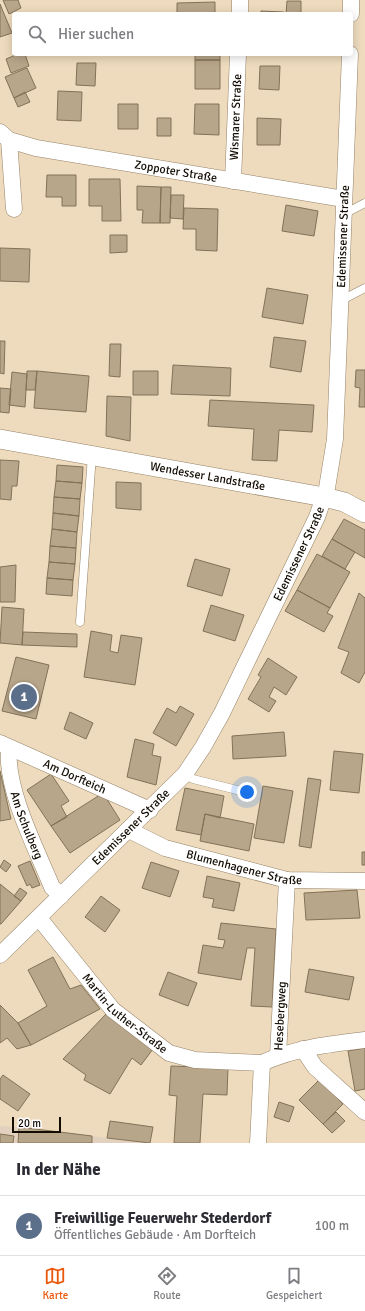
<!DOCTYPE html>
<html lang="de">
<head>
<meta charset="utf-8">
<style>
	:root { --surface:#fff; --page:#f7f7f7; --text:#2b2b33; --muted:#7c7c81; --line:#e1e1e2; --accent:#ea580c }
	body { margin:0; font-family:Signika,sans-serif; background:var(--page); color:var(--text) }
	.scale { position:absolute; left:12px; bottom:10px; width:49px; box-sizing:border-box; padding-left:4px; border:2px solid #120c03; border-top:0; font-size:11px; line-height:14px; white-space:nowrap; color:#120c03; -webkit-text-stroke:3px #fff; paint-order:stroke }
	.you { position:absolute; left:247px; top:792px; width:14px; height:14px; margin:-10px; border:3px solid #fff; border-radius:50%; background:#1a73e8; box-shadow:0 0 0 6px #1a73e833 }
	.badge { display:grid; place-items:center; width:26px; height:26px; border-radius:50%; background:var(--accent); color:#fff; font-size:13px; font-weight:700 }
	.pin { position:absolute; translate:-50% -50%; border:2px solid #fff; box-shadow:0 1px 4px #0006 }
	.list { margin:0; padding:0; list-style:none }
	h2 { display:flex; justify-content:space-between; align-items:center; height:52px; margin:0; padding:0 16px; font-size:17px }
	h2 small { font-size:13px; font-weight:400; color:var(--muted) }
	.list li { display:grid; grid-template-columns:26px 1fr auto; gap:12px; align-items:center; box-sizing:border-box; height:60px; padding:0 16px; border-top:1px solid var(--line) }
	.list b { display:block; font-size:15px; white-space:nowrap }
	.list p { margin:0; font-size:13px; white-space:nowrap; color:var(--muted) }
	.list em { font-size:13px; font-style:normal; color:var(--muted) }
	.icon { flex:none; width:22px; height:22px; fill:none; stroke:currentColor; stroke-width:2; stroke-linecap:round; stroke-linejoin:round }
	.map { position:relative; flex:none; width:365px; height:1143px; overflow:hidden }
	.search { position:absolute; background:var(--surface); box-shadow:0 2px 10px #0003; left:12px; right:12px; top:12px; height:44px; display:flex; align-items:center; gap:10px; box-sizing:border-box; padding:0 14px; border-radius:4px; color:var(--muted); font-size:15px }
	.sheet { height:112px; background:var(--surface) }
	nav { display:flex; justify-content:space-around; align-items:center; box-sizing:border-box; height:56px; border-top:1px solid var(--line); background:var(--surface); font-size:11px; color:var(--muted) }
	nav a { display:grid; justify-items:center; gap:2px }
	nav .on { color:var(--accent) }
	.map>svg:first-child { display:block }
</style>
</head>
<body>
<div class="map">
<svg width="365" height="1143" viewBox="0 0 365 1143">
	<rect width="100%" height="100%" fill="#eedbbe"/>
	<!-- education -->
	<path fill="#e3d1c0" d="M0 1126 19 1127 146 1143H0Z"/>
	<!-- building -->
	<path fill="#b8a68a" stroke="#837257" d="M3 0H18L21 8 9 14Z
		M287 1H301V14H286Z
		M215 2V14H177V3Z
		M0 4 12 33 0 37Z
		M261 11 284 12V14H260Z
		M18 54H25L29 66 11 73 6 59Z
		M195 54H220V60H195Z
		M195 60H220V89H195Z
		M77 63H96L95 86 76 85Z
		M260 66H280L279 90 259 89Z
		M27 68 36 88 14 98 5 77Z
		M58 91 82 92 81 121 57 120Z
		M25 92 30 102 18 107 14 98Z
		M118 104H138V129H118Z
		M195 104H219V135L194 134Z
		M157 118H171V136H157Z
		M257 118 281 119 280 145H257Z
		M47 175H76V206H62V197H46Z
		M89 179H120L121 221H102V206H89Z
		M137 186 161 187 160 223H142L143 210H137Z
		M161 187H171L170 223H160Z
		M171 195H184L183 219 170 218Z
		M286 205 318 211 314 236 282 231Z
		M184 208 218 209 217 251 196 250V229H183Z
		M110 235H127V252L110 253Z
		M0 248 30 249 29 282 0 281Z
		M267 288 308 295 303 324 262 317Z
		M274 337 306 341 301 372 270 367Z
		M0 341H5L4 374 0 373Z
		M110 344H121L120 377 109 376Z
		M173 365 231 368 230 396 171 394Z
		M356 370H365V407H359L360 388 355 387Z
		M27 371H37L35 390H26Z
		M37 371 89 376 86 412 34 408Z
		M133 371H158V395H133Z
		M12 372 27 374 25 407 9 405Z
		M0 388 11 389 9 413 0 412Z
		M107 396 131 397 130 441 106 436Z
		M210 400 314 405 312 432 279 430 277 461 252 460 254 429 208 426Z
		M0 460 19 461 17 486H12L11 500 0 499Z
		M57 465 83 467 82 483 56 481Z
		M56 481 82 483 80 499 54 497Z
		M116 482 141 483V510L116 508Z
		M54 497 80 499 79 516 53 513Z
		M53 513 79 516 77 532 52 529Z
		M344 519 365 530V558L332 539Z
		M52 529 77 532 76 548 50 546Z
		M332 539 355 552 345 569 322 556Z
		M50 546 76 548 75 564 49 562Z
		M317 554 350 572 330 608 297 590Z
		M195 559 230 569 222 596 187 586Z
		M49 562 75 564 73 580 47 578Z
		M16 565 15 602H0V567Z
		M47 578 73 580 72 596 46 594Z
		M297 590 330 608 327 613 333 616 324 632 285 611Z
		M359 593 365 598V672L359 683 341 673 349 652 338 648Z
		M211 605 244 615 235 641 203 631Z
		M2 607 24 609 22 645 0 643Z
		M91 631 112 635 110 651 118 653 121 635 142 638 135 685 84 677Z
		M23 632 77 634V647L22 645Z
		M16 657 49 665 36 719 2 711Z
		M268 658 297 677 286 695 274 687 269 697 276 701 269 712 248 699 261 677 258 675Z
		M180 706 194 714 176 746 153 733 167 708 176 713Z
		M70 712 93 723 86 739 64 729Z
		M284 732 286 756 233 759 232 736Z
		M135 739 154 744 152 755 161 757 156 785 127 777Z
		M334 751 363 754 359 793 330 790Z
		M0 771 11 819 0 821Z
		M51 774 69 801 61 806 67 817 51 826 27 790Z
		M308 778 321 780 311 848 299 846Z
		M263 786 293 791 284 843 254 838Z
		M185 788 224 796 220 818 205 814 201 835 176 830Z
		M103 793 120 820 70 853 51 826Z
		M205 814 254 824 249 851 200 841Z
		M362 852H365V865H362Z
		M4 860 11 865 6 872 0 867Z
		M30 861 40 885 32 888 30 884 27 886 18 866Z
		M151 862 179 871 170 897 142 888Z
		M207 876 240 883 234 911 212 907 214 899 203 897Z
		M0 884 21 901 1 924H0Z
		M20 888 27 893 21 901 14 896Z
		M357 890 360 918 306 920 304 893Z
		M101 896 120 910 105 932 85 917Z
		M221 923 276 929 272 1007 251 1006 255 948H247L241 980 198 973 203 945 223 948 225 940 218 939Z
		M53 957 70 989 81 985 100 1009 31 1045 18 1023 47 1006 28 970Z
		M309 969 354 977 349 1000 305 992Z
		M168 972 197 983 188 1006 159 995Z
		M0 1005 18 1023 31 1045 17 1049 7 1038 0 1043Z
		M107 1013 153 1049 141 1065 132 1058 110 1094 84 1080 86 1075 63 1059Z
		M365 1048V1089L355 1091 348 1051Z
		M171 1066 228 1068 227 1095 203 1094 200 1143H174L177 1096 169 1095Z
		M3 1075 30 1094 18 1111 0 1099V1079Z
		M319 1080 343 1104 323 1124 299 1100Z
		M279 1102 294 1107 289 1122 274 1117Z
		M336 1112 345 1121 332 1133 323 1124Z
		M110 1121 153 1127 150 1143 107 1138Z
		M19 1127 92 1136V1143H18Z
		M0 1134 14 1136 13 1143H0Z"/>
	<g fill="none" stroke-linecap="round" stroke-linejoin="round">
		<defs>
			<path id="service" d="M344 214 365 203
				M340 301 365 288
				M80 622 92 455
				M185 774 193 779 245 792"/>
			<g id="minor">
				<path d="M240 14V0"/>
				<path d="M351 14V0"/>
				<path id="s1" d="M0 132 9 140 36 148 344 199"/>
				<path d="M9 140 14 209"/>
				<path id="s2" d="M233 181 238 54"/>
				<path id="s3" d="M0 743 150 810"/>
				<path id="s4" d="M9 748C5 789 36 848 52 887L61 896"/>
				<path id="s5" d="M129 830 165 848 287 880 365 881"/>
				<path id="s6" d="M39 918 113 1010 169 1053 195 1060 262 1063"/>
				<path id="s7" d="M0 955 185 774 203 747 222 713 317 517 327 488 335 439 350 54"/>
				<path d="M303 1049 315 1067 365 1112"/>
				<path id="s8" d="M278 1056 287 880"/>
				<path d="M258 1143 262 1063C295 1048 330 1044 365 1040"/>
			</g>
			<g id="tertiary">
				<path id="s9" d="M0 439 324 497 344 502 365 513"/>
			</g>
		</defs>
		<!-- service casing -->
		<use href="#service" stroke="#948267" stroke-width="9"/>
		<!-- minor casing -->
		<use href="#minor" stroke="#948267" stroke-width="17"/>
		<!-- tertiary casing -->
		<use href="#tertiary" stroke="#948267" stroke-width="20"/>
		<!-- service -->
		<use href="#service" stroke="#fff" stroke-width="8"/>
		<!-- minor -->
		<use href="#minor" stroke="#fff" stroke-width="16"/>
		<!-- tertiary -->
		<use href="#tertiary" stroke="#fff" stroke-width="19"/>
	</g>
	<g text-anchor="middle" stroke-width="3" stroke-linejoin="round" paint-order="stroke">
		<!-- street labels -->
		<g font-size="12" fill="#120c03" stroke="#fff">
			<text dy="4" stroke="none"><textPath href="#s2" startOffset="64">Wismarer Straße</textPath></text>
			<text dy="4" stroke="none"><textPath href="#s1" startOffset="182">Zoppoter Straße</textPath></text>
			<text dy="4" stroke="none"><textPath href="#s7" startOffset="831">Edemissener Straße</textPath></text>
			<text dy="4" stroke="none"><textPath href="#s9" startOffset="211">Wendesser Landstraße</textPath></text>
			<text dy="4" stroke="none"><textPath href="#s7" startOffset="507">Edemissener Straße</textPath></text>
			<text dy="4" stroke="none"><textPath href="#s3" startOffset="82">Am Dorfteich</textPath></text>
			<text dy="4" stroke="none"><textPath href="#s4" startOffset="80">Am Schulberg</textPath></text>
			<text dy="4" stroke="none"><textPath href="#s7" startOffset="183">Edemissener Straße</textPath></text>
			<text dy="4" stroke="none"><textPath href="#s5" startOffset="122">Blumenhagener Straße</textPath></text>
			<text dy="4" stroke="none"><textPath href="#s6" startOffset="129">Martin-Luther-Straße</textPath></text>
			<text dy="4" stroke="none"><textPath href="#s8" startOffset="40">Hesebergweg</textPath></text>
		</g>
	</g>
</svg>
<div class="scale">20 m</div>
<div class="you"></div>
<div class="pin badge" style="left:24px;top:697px;background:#5c6f8a">1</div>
<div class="search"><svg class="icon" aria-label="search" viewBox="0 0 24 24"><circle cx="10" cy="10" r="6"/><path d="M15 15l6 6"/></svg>Hier suchen</div>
</div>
<section class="sheet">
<h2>In der Nähe<small></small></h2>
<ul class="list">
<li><span class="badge" style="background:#5c6f8a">1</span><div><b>Freiwillige Feuerwehr Stederdorf</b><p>Öffentliches Gebäude · Am Dorfteich</p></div><em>100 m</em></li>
</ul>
</section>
<nav>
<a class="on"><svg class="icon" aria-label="map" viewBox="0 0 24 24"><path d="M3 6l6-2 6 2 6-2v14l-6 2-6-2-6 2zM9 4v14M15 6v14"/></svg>Karte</a>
<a><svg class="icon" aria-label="directions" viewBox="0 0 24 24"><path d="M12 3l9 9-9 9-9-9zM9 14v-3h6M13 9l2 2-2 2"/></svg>Route</a>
<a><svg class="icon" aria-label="saved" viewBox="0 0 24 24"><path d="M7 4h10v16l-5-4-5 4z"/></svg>Gespeichert</a>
</nav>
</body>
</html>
